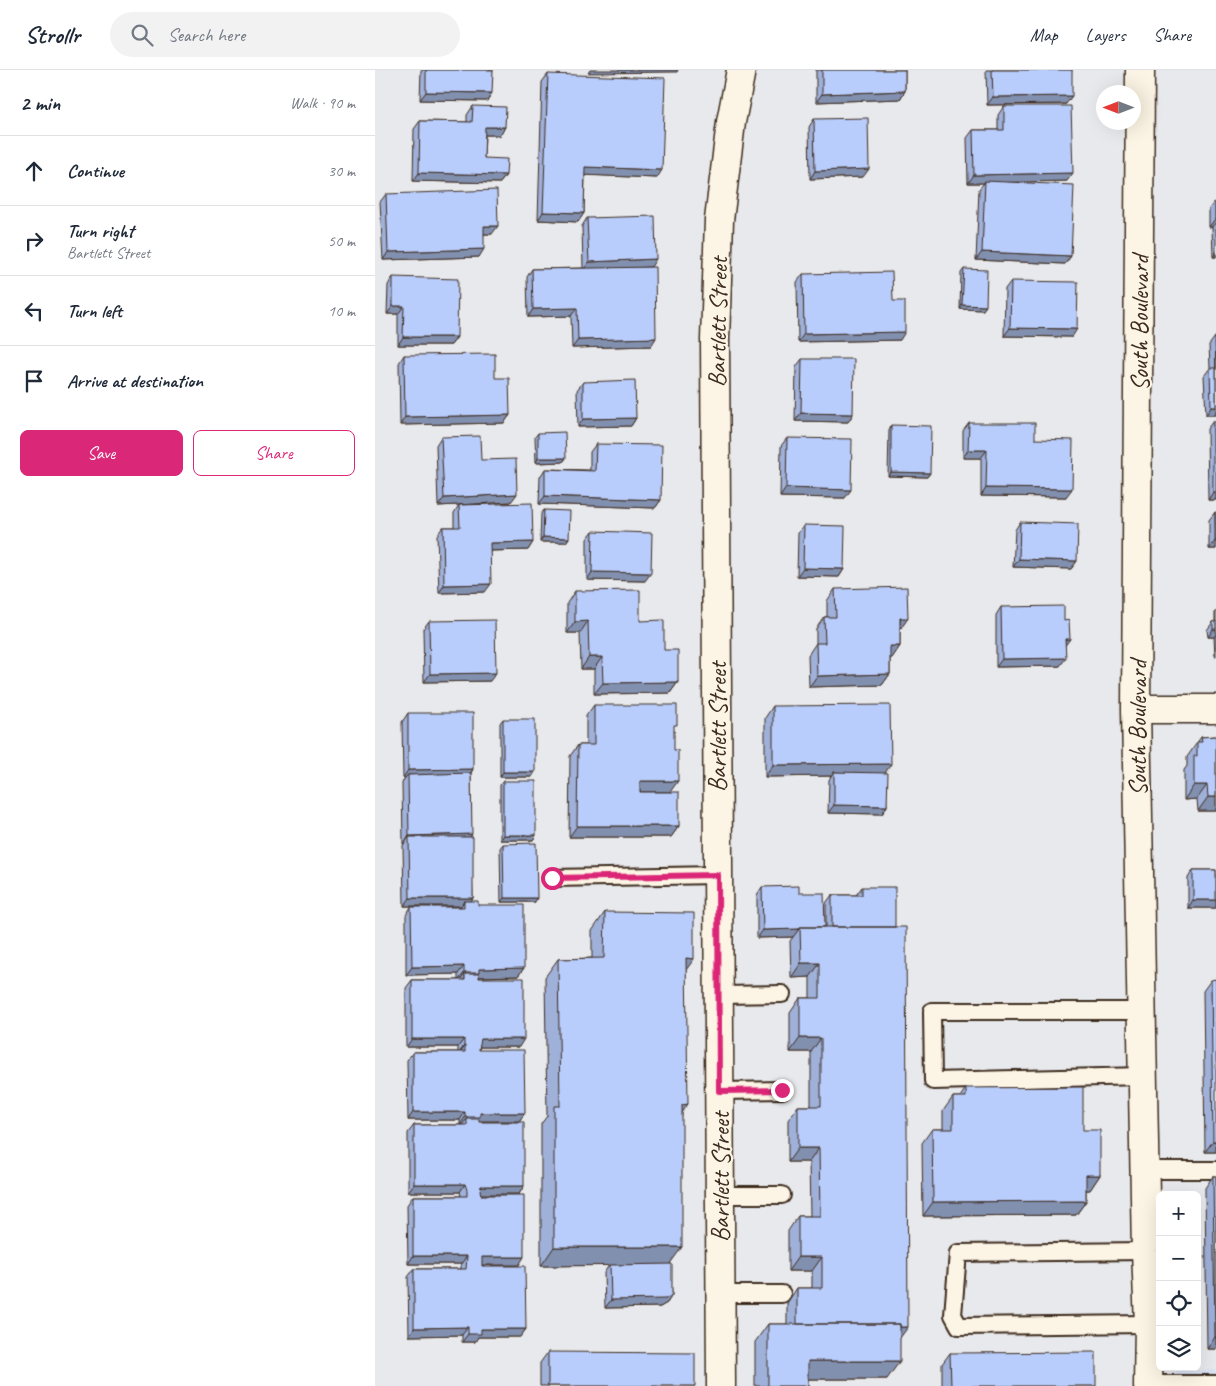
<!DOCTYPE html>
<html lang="en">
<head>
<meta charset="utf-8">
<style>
	:root { --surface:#fff; --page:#f2f2f3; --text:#1f2937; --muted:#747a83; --line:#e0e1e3; --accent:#db2777 }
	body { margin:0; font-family:Caveat,sans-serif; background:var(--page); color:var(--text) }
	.controls { position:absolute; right:15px; bottom:15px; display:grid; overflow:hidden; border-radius:8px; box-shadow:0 5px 20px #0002 }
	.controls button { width:45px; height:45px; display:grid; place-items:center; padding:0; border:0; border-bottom:1px solid var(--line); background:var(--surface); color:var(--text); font:25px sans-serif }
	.compass { position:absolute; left:721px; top:15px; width:45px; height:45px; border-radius:50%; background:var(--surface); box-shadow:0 5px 20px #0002; rotate:270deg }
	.stop { position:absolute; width:15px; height:15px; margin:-11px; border:4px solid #db2777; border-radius:50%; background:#fff }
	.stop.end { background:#db2777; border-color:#fff; box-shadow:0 1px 5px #0008 }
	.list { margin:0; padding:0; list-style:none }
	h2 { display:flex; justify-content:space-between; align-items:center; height:65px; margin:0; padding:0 20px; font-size:21px }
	h2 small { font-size:16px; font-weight:400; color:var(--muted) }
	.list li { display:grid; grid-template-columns:32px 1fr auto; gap:15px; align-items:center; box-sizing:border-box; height:70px; padding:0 20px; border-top:1px solid var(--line) }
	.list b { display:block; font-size:19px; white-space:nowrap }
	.list p { margin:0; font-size:16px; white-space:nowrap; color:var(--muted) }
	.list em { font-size:16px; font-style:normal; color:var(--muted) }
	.actions { display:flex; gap:10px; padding:15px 20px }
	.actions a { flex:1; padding:11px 0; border:1px solid var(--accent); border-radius:8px; text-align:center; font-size:18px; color:var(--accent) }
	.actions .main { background:var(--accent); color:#fff }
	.icon { flex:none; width:28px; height:28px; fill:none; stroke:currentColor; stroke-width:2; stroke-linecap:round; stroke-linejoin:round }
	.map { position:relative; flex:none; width:841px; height:1316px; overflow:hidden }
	header { display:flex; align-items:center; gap:30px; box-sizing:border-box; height:70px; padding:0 25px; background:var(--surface); border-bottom:1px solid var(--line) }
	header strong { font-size:24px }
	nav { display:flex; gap:28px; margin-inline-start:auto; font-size:18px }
	.search { width:350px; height:45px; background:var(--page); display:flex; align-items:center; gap:12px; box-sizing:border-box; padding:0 18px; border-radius:28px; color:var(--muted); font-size:19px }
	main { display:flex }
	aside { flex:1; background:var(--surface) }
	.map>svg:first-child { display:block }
</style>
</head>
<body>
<header>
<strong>Strollr</strong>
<div class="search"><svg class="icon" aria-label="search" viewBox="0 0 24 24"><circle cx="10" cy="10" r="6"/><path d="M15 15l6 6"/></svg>Search here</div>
<nav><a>Map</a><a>Layers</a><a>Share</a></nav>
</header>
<main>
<aside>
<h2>2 min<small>Walk · 90 m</small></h2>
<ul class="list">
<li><svg class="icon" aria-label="ahead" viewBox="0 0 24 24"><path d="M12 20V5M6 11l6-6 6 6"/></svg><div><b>Continue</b></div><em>30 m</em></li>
<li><svg class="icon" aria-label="right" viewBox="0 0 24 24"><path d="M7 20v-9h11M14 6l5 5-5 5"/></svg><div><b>Turn right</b><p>Bartlett Street</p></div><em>50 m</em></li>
<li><svg class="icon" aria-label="left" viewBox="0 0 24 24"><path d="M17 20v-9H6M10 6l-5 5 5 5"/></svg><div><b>Turn left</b></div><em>10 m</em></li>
<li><svg class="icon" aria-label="arrive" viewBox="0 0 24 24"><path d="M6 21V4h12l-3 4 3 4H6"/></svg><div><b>Arrive at destination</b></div></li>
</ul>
<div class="actions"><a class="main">Save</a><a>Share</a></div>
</aside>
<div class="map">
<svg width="841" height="1316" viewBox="0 0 841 1316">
	<rect width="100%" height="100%" fill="#e8e9ec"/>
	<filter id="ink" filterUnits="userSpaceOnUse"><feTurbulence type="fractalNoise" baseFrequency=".02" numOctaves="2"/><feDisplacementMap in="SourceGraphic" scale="10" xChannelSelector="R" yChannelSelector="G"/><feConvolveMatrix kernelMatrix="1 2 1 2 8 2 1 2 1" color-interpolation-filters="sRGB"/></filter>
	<g filter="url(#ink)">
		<!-- built -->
		<path fill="#dae1f1" d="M801 1300H841V1316H801Z"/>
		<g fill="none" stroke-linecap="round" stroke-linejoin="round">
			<defs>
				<path id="lane" d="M177 808 343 805
					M344 925 407 924
					M767 941H557L558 1011 768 1006
					M344 1021 407 1020
					M770 1100H841
					M345 1125H407
					M771 1181 583 1183 578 1245 584 1256 774 1254
					M345 1224H407
					M773 1314H841"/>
				<path id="street" d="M765 0 761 639 771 1181 774 1254 773 1316
					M761 639H841
					M346 1316 340 270 344 150 356 52 366 0"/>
			</defs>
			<!-- lane casing -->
			<use href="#lane" stroke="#3b2a1e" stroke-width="20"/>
			<!-- street casing -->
			<use href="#street" stroke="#3b2a1e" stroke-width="31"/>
			<!-- lane -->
			<use href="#lane" stroke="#fcf5e5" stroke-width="16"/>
			<!-- street -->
			<use href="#street" stroke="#fcf5e5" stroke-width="28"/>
		</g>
		<!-- wall -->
		<path fill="#9fb0d9" stroke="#3b2a1e" d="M46 0H118L112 31 45 30Z
			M441 0H530V21L525 29 441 32Z
			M611 0H697L691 34 612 35Z
			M173 4 282 108 210 105 209 143 203 152 163 150 167 12Z
			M98 36 130 57 125 65H110L109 88 131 105 125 113 38 111 39 59 45 51 92 52V45Z
			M629 36 692 111 631 112 696 186 690 194 601 190 604 119 609 113H593L592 68 598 60H623V45Z
			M439 49 488 107 435 109 434 57Z
			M11 124 117 164H109L104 187 8 190 5 132Z
			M840 131H841V187H838L837 157H834V139Z
			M212 148 276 197V276L197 278 196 246 153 247 152 207 157 199 208 198 207 156Z
			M589 199 608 240 585 239 586 203Z
			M428 204 518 231 525 270 423 272 422 212Z
			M18 207 82 267 76 275H23V244H12L13 215Z
			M636 211 697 267 629 266 630 219Z
			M841 266V345H831L829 306 835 298 834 275 840 267Z
			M29 285 120 308 135 345 129 353 25 355 24 293Z
			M427 289 478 344 473 352 420 351 421 297Z
			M208 312 261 348 256 356 203 357 202 320Z
			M838 351 841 430H833L832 359Z
			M594 353 691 427 606 426V388H588V361Z
			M516 355 555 403 552 407 513 406 514 360Z
			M163 363 191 388 188 392 161 393 160 367Z
			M66 367 106 390 136 432 63 436 61 375Z
			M412 368 470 428 405 427 406 376Z
			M221 374 286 430 280 438 164 434 165 407 170 399 215 400V382Z
			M84 435 158 472 153 480 115 481 110 522 64 523 62 465 68 457H79V443Z
			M169 440 194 468 191 472H165L166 444Z
			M840 442 841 479H834V450Z
			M645 452 702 491 696 499 638 497 640 460Z
			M429 455 469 499 464 507 422 506 423 463Z
			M218 461 270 511 212 510V469Z
			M460 519 533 548 525 559V576L517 588H515V604L507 615 434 617 433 585 441 573V559L449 547H452V531Z
			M200 521 265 551 289 580 303 612 295 623 219 624V599H206L205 563H192V533Z
			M626 537 689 551 690 576 685 596 621 597V545Z
			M841 541V586H840L839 567H833L832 560 838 552H840V543Z
			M54 551 115 611 49 612 48 559Z
			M219 635 299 660 295 722 304 756 296 767H194L195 686 203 675H211V646Z
			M398 636 510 703 512 736 507 744 453 743 454 710 456 706 390 707V648Z
			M33 643 98 699 96 703V767L98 828 96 831 103 835 149 898 143 906 104 907V908L144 977H105L104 980 150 1043 144 1051H104V1052L149 1116 144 1124H106L144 1195H107V1196L151 1259 145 1267H103L100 1272H87V1265L34 1266 33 1207 39 1199H86V1194H33L32 1135 38 1126H86L85 1122H33V1063L39 1055H85V1050H33L32 990 38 982H83V977H31V918L37 910H83V904L31 905V845L36 837H85L86 836H29L28 775 29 774H28L27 713 30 708H28L27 652Z
			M128 649 157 707H125V653Z
			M841 666V741H823L822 729 809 730V700L812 696V687L826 667Z
			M128 711 161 765 158 770H125V715Z
			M128 774 160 832H126L125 778Z
			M818 800H841V838H813V808Z
			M387 817 424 823 450 857H451V833L457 825H481L487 817 520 857 525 1268 512 1309H433V1316H380V1272L393 1254H412V1233L422 1218H437V1201H413V1161L423 1146H435L434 1092H413V1050L423 1036H436V982H415V943L425 928H435V907L416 908 415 871 418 867 382 868V825Z
			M230 842 311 899 307 1043 295 1194 297 1225 292 1233 285 1237 230 1238 229 1203 234 1195 166 1196V1054L172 1046 170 907 183 889 217 888V861Z
			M836 910 841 1082H830L828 921Z
			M591 1018 708 1060 725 1105 715 1120H711V1131L701 1145 548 1146 547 1073 557 1059H568V1041L578 1027H585Z
			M838 1106H841V1279H832L830 1118Z
			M173 1282 320 1316H165V1293Z
			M575 1283 721 1316H567V1294Z"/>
		<!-- shaded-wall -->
		<path fill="#8290b0" stroke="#3b2a1e" d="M215 0H303L302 2 213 3Z
			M530 21 525 29 441 32 447 24Z
			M51 22 117 23 112 31 45 30Z
			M697 26 691 34 612 35 618 27Z
			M110 57H130L125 65H105Z
			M210 97 287 100 282 108 205 105Z
			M494 99 488 107 435 109 440 101Z
			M44 103 131 105 125 113 38 111Z
			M698 103 692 111 610 113V111L609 113H593L599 105Z
			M168 142 209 143 203 152 163 150Z
			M840 149H841V152L837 157H834Z
			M109 156H123L117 164H103Z
			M109 179 104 187 8 190 13 182Z
			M607 182 696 186 690 194 601 190Z
			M841 182V187H838Z
			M281 189 276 197 208 200 214 192Z
			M587 235 611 236 608 240 585 239Z
			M18 236H29L23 244H12Z
			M202 238 196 246 153 247 158 239Z
			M635 258 702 259 697 267 629 266Z
			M530 262 525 270 423 272 429 264Z
			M28 267H82L76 275H23Z
			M281 268 276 276 197 278 203 270Z
			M836 337H841V345H831Z
			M426 343 478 344 473 352 420 351Z
			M135 345 129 353 25 355 30 347Z
			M261 348 256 356 203 357 208 349Z
			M593 380H612L606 388H588Z
			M163 388H191L188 392 161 393Z
			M516 402 555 403 552 407 513 406Z
			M411 418 476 420 470 428 405 427Z
			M611 418 697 419 691 427 606 426Z
			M838 422H841V430H833Z
			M142 424 136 432 63 436 69 428Z
			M170 426 286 430 280 438 164 434Z
			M168 467 194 468 191 472H165Z
			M840 471H841V479H834Z
			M158 472 153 480 109 481 115 473Z
			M644 489 702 491 696 499 638 497Z
			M428 498 469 499 464 507 422 506Z
			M217 502 276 503 270 511 212 510Z
			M116 514 110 522 64 523 69 515Z
			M525 548H533L525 560Z
			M213 551 205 563H192L200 552Z
			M838 559H841V565L839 567H833Z
			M690 569H695L689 577Z
			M515 576H525L517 588H507Z
			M214 587H227L219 599H206Z
			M691 588 685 596 621 597 627 589Z
			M121 603 115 611 49 612 55 604Z
			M515 604 507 615 434 617 442 606Z
			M303 612 295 623 219 624 228 613Z
			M516 694 508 706 459 702 456 706 390 707 398 695Z
			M98 699 93 708 33 705 30 708H28L33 700Z
			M128 702H160L157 707H125Z
			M265 711H303L295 722H257Z
			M819 715H832L822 729 809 730Z
			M833 727H841V741H823Z
			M459 735 512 736 507 744 453 743Z
			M202 756H304L296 767H194Z
			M97 764 92 772 34 767 29 774H28L34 766Z
			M128 765H161L158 770H125Z
			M35 828H98L93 836 89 831 86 836H29Z
			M129 828H162L160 832H126Z
			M818 830H841V838H813Z
			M424 859 418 867 382 868 388 860Z
			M311 888 319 889 306 907Z
			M426 893H445L435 907 416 908Z
			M89 896 83 904 31 905 37 897Z
			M149 898 143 906 101 907 90 910V904L85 911H83L89 903 104 899Z
			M425 968H446L436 982H415Z
			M37 969H89L83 977H31Z
			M106 969H149L144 977H100Z
			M89 976H90L85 984H83Z
			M313 1034 300 1053 307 1035Z
			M38 1042H90L85 1050H33Z
			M105 1043H150L144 1051H102L92 1049 87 1055H85L90 1047Z
			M838 1071H841V1082H830Z
			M423 1078H444L434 1092H413Z
			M711 1105H725L715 1120H701Z
			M39 1114H90L85 1122H33Z
			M106 1116H149L144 1124H101Z
			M711 1131 701 1145 548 1146 558 1132Z
			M179 1177H307L294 1195 166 1196Z
			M38 1186H92L86 1194H33Z
			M107 1187H149L144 1195H101Z
			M423 1187H447L437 1201H413Z
			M297 1225 292 1233 285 1237 230 1238 236 1230Z
			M93 1257 87 1265 34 1266 39 1258Z
			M533 1257 522 1272 422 1258Z
			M106 1259H151L145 1267H103L100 1272H87L93 1264Z
			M840 1267H841V1279H832Z
			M433 1291H525L512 1309H420Z"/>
		<!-- building -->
		<path fill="#b9cdfc" stroke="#3b2a1e" d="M51 0H118L117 23 51 22Z
			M447 0H530V21L447 24Z
			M617 0H697V26L618 27Z
			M173 4 290 8 287 100 210 97 209 143 168 142Z
			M98 36 131 37 130 57H110L109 88 132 89 131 105 44 103 45 51 97 52Z
			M629 36H696L698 103 599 105 598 60H629Z
			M493 48 494 99 440 101 439 49Z
			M610 111 699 115 696 186 607 182Z
			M122 120 123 156H109V179L13 182 11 124Z
			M840 131H841V149H840Z
			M280 146 281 189 214 192 212 148Z
			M280 197 281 268 203 270 202 238 158 239 157 199Z
			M589 199 612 200 611 236 587 235Z
			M517 202 518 231H530V262L429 264 428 204Z
			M18 207 83 209 82 267H28L29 236H18Z
			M636 211 703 212 702 259 635 258Z
			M841 266V337H836L835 298H841L840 267Z
			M120 284V308H134L135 345 30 347 29 285Z
			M427 289H479L478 344 426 343Z
			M260 310 261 348 208 349V312Z
			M838 351H841V422H838Z
			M594 353H660V369L698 370 697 419 611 418 612 380H593Z
			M516 355 556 356 555 403 516 402Z
			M190 362 191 388H163V363Z
			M105 366 106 390 141 389 142 424 69 428 66 367Z
			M412 368 477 369 476 420 411 418Z
			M221 374 287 375 286 430 170 426V399L220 401Z
			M157 433 158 472 115 473 116 514 69 515 68 457H85L84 435Z
			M169 440 195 441 194 468 168 467Z
			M840 442H841V471H840Z
			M645 452 703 454 702 491 644 489Z
			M429 455 470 456 469 499 428 498Z
			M218 461 277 463 276 503 217 502Z
			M532 517 533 548H525V576H515V604L442 606 441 573H450L449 547H461L460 519Z
			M265 520V551L289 550V580H303V612L228 613 227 587H214L213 551 200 552V521Z
			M689 536V551L694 550 695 569H690L691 588 627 589 626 537Z
			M120 550 121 603 55 604 54 551Z
			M841 551V559H838V552Z
			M219 635H302V655H299V680H303V711H265V722H304V756H202L203 675H219Z
			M515 635 516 694 398 695V636Z
			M33 643H98V699L33 700Z
			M128 649H160V702H128Z
			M841 666V727H833L832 715H819V686H822V672H827L826 667Z
			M459 702 513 703 512 736 459 735Z
			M96 703 97 764 34 766 33 705Z
			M128 711H161V765H128Z
			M34 767H98V828H35Z
			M161 773 162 828H129L128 774Z
			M818 800H841V830H818Z
			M424 816V823H449L450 857H425L424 859 388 860 387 817Z
			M487 817H520V857H457V825H487Z
			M89 831H103V835H149V898L104 899V903H89V896L37 897 36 837H89Z
			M230 842 319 843V889L311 888 313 1034 307 1035V1177H179V1036H185L183 889 229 888Z
			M425 857H531L533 1257H525V1254H422V1218H447V1187H423V1146H445L444 1078H423V1036H446V968H425V928H445V893H426Z
			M90 904H104V908H149V969H106L104 980H149L150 1043H105V1047H90V1042H38V982H90V976H89V969H37V910H90Z
			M841 909V1071H838L836 910Z
			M708 1017V1060H725V1105H711V1131L558 1132 557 1059H578V1027H591V1018Z
			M92 1049H104V1052H149V1116H106L105 1120 106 1125H149V1187H107V1196H150L151 1259H106V1264H93V1257L39 1258V1199H91L92 1186H38V1126H92V1120L90 1114H39V1055H92Z
			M838 1106H841V1267H840Z
			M297 1194V1225L290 1229 236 1230 235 1195Z
			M393 1254H525V1291H433V1316H393Z
			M173 1282 320 1283V1316H173Z
			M721 1282V1316H576L575 1283Z"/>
	</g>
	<g fill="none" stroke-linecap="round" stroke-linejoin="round" filter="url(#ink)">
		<!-- route -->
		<path stroke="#db2777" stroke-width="6" d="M177 808 343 805 344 1021 407 1020"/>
	</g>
	<g text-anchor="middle" stroke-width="4" stroke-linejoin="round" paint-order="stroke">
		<!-- street labels -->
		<g font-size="25" fill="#3b2a1e" stroke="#fcf5e5">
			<text transform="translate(342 252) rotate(-89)" y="9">Bartlett Street</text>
			<text transform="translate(764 253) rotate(-90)" y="9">South Boulevard</text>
			<text transform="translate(342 657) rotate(-90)" y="9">Bartlett Street</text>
			<text transform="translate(762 658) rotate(-90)" y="9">South Boulevard</text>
			<text transform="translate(345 1107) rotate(-90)" y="9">Bartlett Street</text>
		</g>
	</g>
</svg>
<div class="controls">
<button>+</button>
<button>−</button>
<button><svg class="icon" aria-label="locate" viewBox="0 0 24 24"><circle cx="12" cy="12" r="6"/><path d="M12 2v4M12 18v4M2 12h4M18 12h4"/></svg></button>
<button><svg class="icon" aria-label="layers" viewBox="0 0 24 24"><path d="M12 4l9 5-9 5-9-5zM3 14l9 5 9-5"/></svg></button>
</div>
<svg class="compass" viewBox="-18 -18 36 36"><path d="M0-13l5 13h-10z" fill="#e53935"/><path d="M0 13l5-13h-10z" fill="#747a83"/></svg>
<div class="stop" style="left:177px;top:808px"></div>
<div class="stop end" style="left:407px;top:1020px"></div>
</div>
</main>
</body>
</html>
